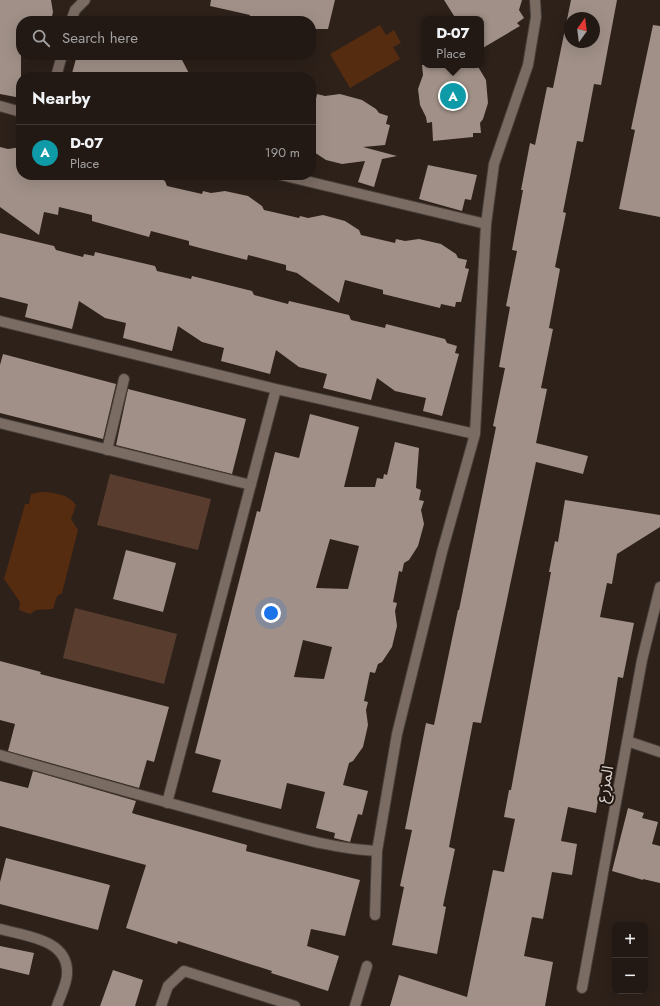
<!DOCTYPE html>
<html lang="en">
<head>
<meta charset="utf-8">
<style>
	:root { --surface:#221914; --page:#2a221d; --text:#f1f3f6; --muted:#a2a0a0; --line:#3f3834; --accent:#67c4f0 }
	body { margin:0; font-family:Jost,"Noto Sans Arabic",sans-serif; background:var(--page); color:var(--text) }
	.controls { position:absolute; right:12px; bottom:12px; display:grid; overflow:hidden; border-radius:8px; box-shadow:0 4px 16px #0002 }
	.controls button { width:36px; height:36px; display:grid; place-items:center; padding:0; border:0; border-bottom:1px solid var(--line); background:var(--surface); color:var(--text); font:20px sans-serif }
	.compass { position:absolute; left:564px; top:12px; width:36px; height:36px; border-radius:50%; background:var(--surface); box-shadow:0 4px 16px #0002; rotate:14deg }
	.you { position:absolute; left:271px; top:613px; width:14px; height:14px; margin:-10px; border:3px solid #fff; border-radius:50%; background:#1a73e8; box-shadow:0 0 0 6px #1a73e833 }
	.badge { display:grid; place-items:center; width:26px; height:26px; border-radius:50%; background:var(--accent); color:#fff; font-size:13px; font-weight:700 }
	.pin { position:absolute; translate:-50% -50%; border:2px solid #fff; box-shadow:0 1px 4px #0006 }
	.popup { position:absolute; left:422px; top:16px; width:62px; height:52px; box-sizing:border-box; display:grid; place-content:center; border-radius:8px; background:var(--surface); filter:drop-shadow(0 1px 3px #0005); font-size:13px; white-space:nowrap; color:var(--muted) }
	.popup b { font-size:15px; color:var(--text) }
	.popup::after { content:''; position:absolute; left:50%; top:100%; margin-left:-8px; border:8px solid transparent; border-top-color:var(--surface) }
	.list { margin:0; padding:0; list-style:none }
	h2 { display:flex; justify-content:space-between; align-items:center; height:52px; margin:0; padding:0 16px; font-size:17px }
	h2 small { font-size:13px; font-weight:400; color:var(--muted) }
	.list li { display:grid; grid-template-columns:26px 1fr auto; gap:12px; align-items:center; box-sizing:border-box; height:56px; padding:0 16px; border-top:1px solid var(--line) }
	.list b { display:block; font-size:15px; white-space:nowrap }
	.list p { margin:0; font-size:13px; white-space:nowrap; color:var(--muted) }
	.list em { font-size:13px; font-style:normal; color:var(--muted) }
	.icon { flex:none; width:22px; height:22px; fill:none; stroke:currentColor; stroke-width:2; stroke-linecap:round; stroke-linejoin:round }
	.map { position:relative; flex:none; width:660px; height:1006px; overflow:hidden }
	.search { position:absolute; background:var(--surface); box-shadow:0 4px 16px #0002; left:16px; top:16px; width:300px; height:44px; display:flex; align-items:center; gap:10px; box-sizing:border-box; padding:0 14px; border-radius:16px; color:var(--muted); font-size:15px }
	.panel { position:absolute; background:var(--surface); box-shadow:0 4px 16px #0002; left:16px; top:72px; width:300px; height:108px; border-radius:16px }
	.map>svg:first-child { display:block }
</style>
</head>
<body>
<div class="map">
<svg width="660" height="1006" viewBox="0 0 660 1006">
	<rect width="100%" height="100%" fill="#2d211a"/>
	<!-- green -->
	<path fill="#583d2e" d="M110 474 211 499 198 550 97 525Z
		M75 608 177 634 164 684 63 658Z"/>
	<!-- water -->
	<path fill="#562c10" d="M380 25 386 35 394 30 401 43 393 47 400 59 350 88 330 54Z
		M40 492C53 492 68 494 76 505L71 519 78 530 62 593 57 596 53 609 36 610 30 614 19 610 20 602 4 579 25 504H29L31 494Z"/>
	<!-- building -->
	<path fill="#a09088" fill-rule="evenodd" d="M0 0H51L53 12 51 21H21V98L0 94Z
		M211 0H335L328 29H311V21H249L250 15 210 6Z
		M444 0H522L519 10 524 18 517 23 520 26 481 49V19H456Z
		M571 0H617L601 85 594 84 583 142 577 141 563 212 566 213 555 267 560 269 549 328 553 329 541 388 547 389 536 443 588 456 583 474 536 462 481 723 473 722 449 847 455 849 443 906 446 907 437 954 392 945 404 887 400 886 412 830 405 829 426 723 434 725 458 610H459L496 427 493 426 505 368 499 367 510 307 506 306 517 251 512 250 523 190H521L530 143 535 145 547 87 553 88ZM570 18H594V42H570Z
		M653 25 660 26V217L619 209 635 130 631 129Z
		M77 55H174L182 60 191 77H71Z
		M422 65H477L486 80 488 103 483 119 480 123 481 133H473V137L433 141 432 122 427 123 426 117 420 105 418 89 423 75Z
		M317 94 325 96 340 94 362 100 376 109 379 113 388 116 386 124 390 125 385 145 363 147 397 156 382 159 374 187 358 182 365 161 342 164 326 160 311 150V98L316 99Z
		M0 147 8 149 21 147V175H155L165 181 167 186 202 194 203 191 211 193 225 191 248 196 262 206 264 210 299 218 300 216 308 218 323 215 345 221 359 230 361 235 395 243 396 239 405 241 419 239 441 244 456 254 458 258 467 260 465 268 469 269 461 302H456L455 307 441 304 440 308 383 294V290L345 280 339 303 297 273 286 270V265L248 255 247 260 200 248 189 245V241L151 231 149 237 92 221V215L59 207 58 215 44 212 39 235 0 207Z
		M428 165 477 175 471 200 465 199 462 211 419 199Z
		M0 233 54 246 56 250 83 257 84 254 94 256 95 252 155 266 157 271 191 279 192 276 252 291 254 295 288 304 289 301 349 315 351 320 385 328 386 324 445 339 447 343 457 346 455 353 459 354 442 416 423 411 426 398 395 391 377 378 371 400 323 388 327 374 299 367 276 350 270 374 221 361 224 348 202 342 178 326 172 351 123 338 126 323 105 318 79 301 72 329 25 317 28 304 0 297Z
		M3 354 116 384 103 439 0 413V365Z
		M128 389 246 419 232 474 116 445Z
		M310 414 359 427 344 487H375L377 478 383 479 384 474 387 475 395 442 419 448 416 488 421 490 419 500 424 501 421 510 424 524 418 546 409 560 404 563 402 572 399 571 393 602 397 603 395 611 397 626 392 647 382 662 378 664 375 673 370 672 364 701 368 702 366 710 368 725 363 747 353 761 349 763 343 785 368 791 362 815 358 814 350 842 334 838 335 833 316 828 325 792 287 783 281 809 212 792 221 760 195 753 257 511 260 512 275 452 299 458ZM330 539 359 546 348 589 316 588ZM303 640 332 647 324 679 294 677Z
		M565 500 660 515V527L617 554 612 584 607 583 600 617 634 623 623 678 618 677 596 813 568 807 561 841 577 844 572 875 552 872 543 919 532 917 524 956 553 962 545 1006H390L399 975 467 997 493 870 504 872 515 819 504 817 509 790H511L551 572H549L555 541 558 542Z
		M126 550 176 563 163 612 113 599Z
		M0 661 41 672 40 674 169 707 154 762 147 760 139 788 8 751 15 724 0 720Z
		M33 771 136 801 132 813 135 814 247 845 246 851 360 880 345 936 311 929 307 946 339 956 328 991 271 973 272 971 178 941 177 944 126 928 146 865 0 826V781L28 788Z
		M628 808 644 813 642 818 658 822 652 844 660 846V883L643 879V880L612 871Z
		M6 858 110 885 98 930 0 904V882Z
		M0 946 34 953 29 975 0 968Z
		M113 970 143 980 135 1006H100Z"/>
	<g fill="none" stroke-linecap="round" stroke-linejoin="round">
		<defs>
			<path id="minor" d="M71 21 75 10 85 0
				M56 77 62 55
				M0 106 21 112
				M281 175 486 224
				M0 321 276 389 475 434
				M0 423 251 485
				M107 450 124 379
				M627 741 660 752
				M0 755C82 779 164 802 246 824 289 835 332 849 377 851
				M167 803 276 389
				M375 915 377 851 397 734 442 552 475 434 486 224 494 164 528 65 536 17 535 0
				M0 929C25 936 69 939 67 974 67 984 60 996 57 1006
				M582 988 642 660 660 587
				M161 1006 168 986 184 971 295 1006
				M355 1006 367 966"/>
		</defs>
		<!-- minor casing -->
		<use href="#minor" stroke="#483e38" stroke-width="12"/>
		<!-- minor -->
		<use href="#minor" stroke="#7a6b63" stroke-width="10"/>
	</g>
	<g text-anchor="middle" stroke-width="4" stroke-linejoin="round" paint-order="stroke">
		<!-- street labels -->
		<g font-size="16" fill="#d8d0cb" stroke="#231811">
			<text transform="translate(604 784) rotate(-79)" y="6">المزرع</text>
		</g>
	</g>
</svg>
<div class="controls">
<button>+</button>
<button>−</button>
</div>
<svg class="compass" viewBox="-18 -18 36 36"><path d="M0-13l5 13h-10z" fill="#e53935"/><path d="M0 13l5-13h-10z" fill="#a2a0a0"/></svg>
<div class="you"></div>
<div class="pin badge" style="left:453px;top:96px;background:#0f9aa8">A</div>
<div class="popup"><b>D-07</b>Place</div>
<div class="search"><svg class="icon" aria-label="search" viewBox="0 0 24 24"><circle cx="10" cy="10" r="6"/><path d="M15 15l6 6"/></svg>Search here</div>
<section class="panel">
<h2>Nearby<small></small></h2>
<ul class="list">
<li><span class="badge" style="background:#0f9aa8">A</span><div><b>D-07</b><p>Place</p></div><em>190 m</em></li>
</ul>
</section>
</div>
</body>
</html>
